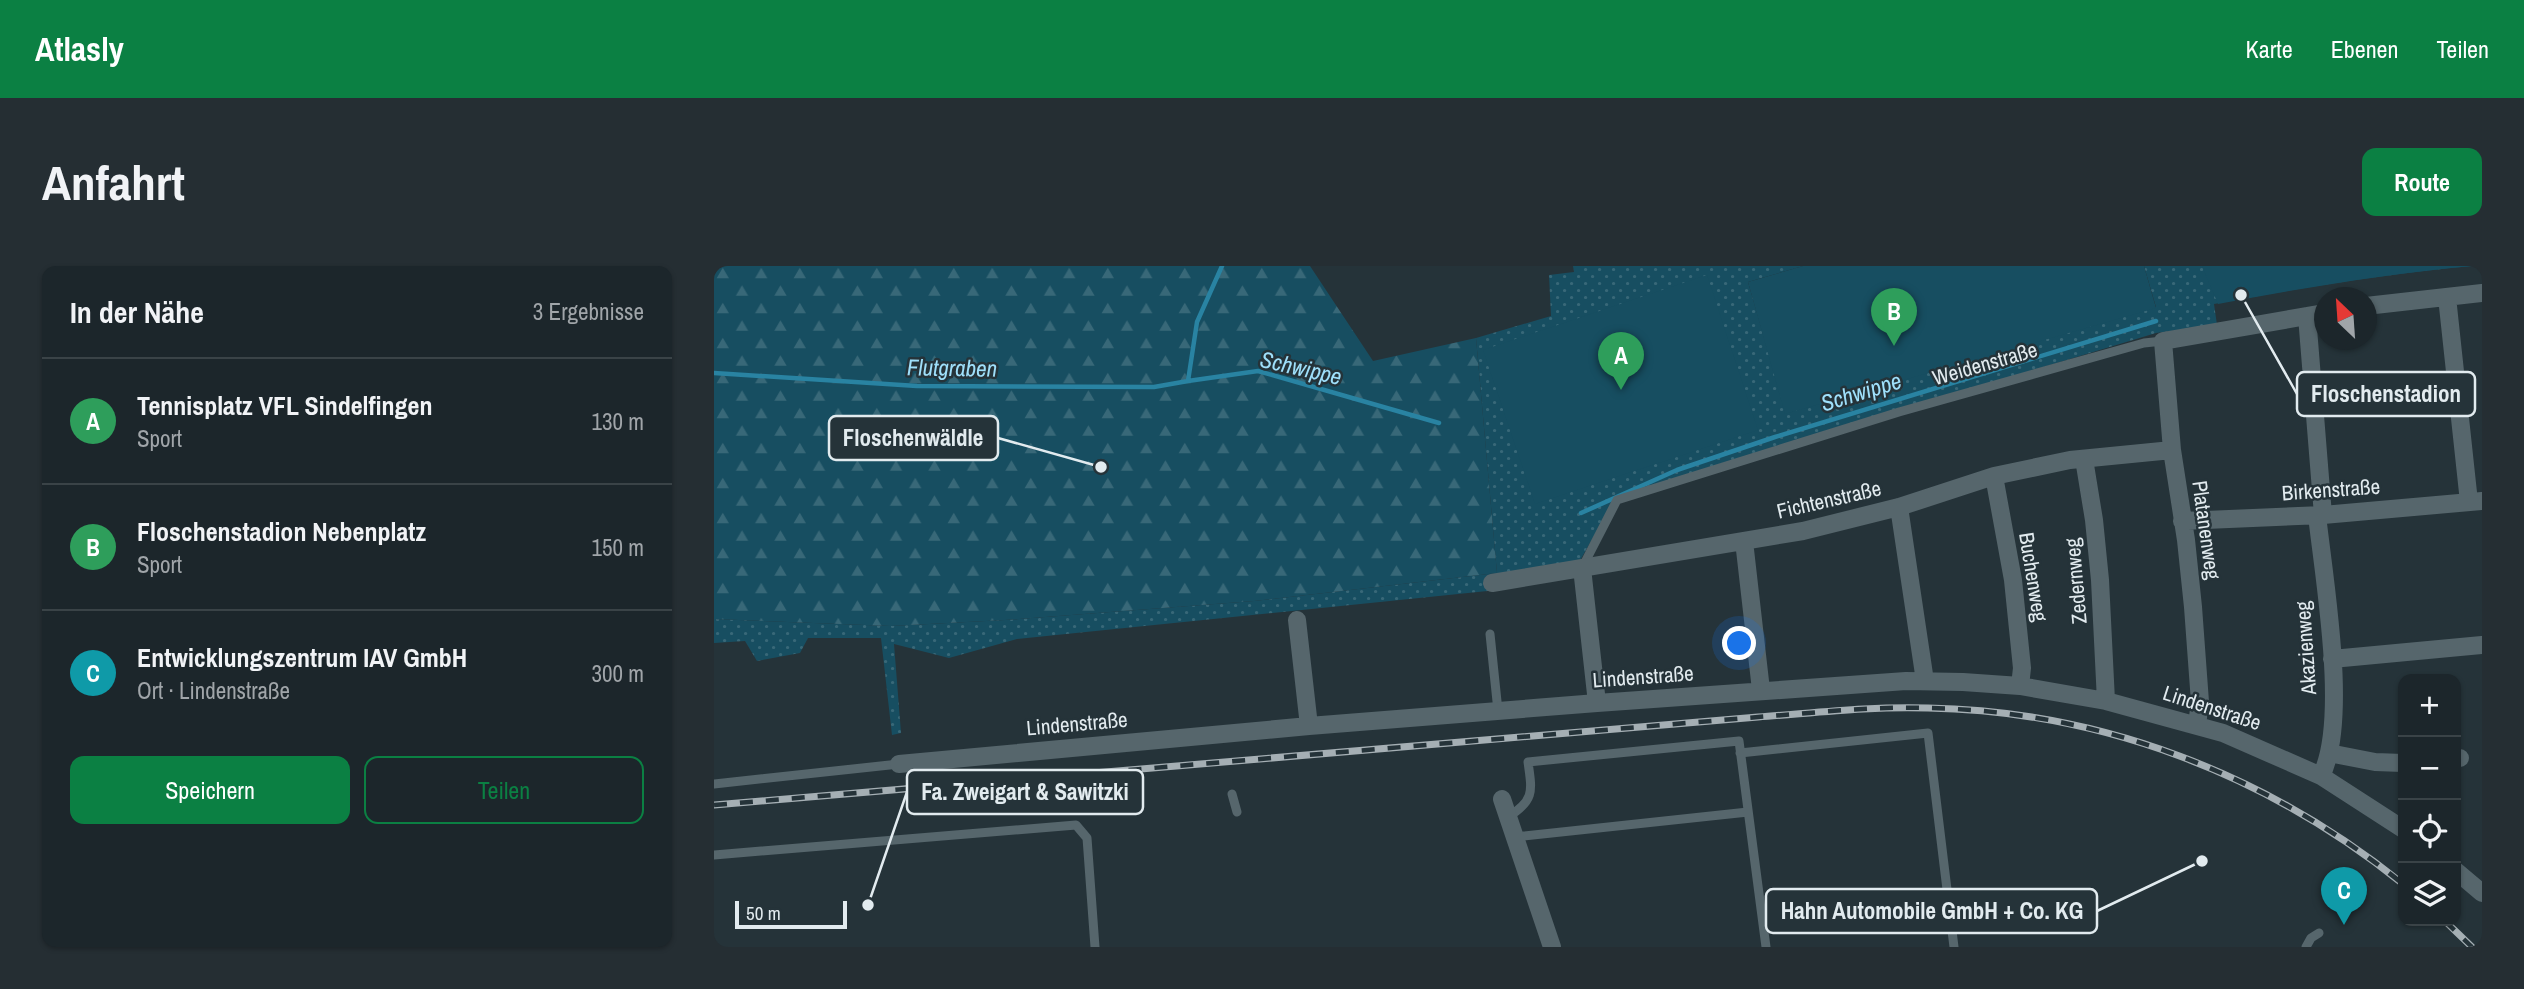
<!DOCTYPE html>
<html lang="de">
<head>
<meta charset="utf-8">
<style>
	:root { --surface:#1c262b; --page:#252e33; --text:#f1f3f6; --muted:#a0a5a9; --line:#3a4347; --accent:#0b8043 }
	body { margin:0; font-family:"Archivo Narrow",sans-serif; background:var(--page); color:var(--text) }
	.controls { position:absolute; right:21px; bottom:21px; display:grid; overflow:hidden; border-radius:14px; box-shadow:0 2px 5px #0004 }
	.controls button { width:63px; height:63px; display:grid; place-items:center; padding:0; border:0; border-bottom:2px solid var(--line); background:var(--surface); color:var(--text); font:35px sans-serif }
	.compass { position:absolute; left:1600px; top:21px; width:63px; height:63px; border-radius:50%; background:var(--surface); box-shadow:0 2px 5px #0004; rotate:335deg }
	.scale { position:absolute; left:21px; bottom:18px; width:112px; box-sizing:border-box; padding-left:7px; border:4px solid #e2ebef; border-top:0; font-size:19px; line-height:24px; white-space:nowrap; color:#e2ebef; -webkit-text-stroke:5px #253339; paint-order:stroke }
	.you { position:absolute; left:1026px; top:378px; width:24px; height:24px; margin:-18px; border:5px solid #fff; border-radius:50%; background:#1a73e8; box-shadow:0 0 0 10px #1a73e833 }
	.badge { display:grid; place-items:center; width:46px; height:46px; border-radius:50%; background:var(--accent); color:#fff; font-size:23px; font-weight:700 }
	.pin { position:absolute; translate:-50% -58px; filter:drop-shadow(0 2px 4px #0008) }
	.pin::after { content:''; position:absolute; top:37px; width:24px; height:21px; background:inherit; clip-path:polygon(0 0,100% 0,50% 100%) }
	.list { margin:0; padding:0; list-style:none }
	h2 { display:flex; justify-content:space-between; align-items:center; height:91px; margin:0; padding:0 28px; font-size:30px }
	h2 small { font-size:23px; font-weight:400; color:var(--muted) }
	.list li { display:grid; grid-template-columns:46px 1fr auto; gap:21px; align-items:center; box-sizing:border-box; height:126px; padding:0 28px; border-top:2px solid var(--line) }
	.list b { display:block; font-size:26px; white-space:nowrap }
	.list p { margin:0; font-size:23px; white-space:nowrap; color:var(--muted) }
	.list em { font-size:23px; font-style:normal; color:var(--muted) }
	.actions { display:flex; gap:14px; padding:21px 28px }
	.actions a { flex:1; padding:16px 0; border:2px solid var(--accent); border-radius:14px; text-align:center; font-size:24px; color:var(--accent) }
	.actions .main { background:var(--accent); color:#fff }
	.icon { flex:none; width:38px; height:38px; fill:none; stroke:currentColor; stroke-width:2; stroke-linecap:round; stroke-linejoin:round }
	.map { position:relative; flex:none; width:1768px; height:681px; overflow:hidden; border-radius:14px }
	header { display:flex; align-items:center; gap:42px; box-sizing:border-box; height:98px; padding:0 35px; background:var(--accent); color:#fff }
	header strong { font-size:33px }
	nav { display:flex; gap:38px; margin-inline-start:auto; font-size:24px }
	.intro { display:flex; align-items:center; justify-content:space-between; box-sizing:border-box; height:168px; padding:0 42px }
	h1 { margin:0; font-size:49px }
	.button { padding:18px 32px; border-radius:14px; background:var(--accent); color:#fff; font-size:24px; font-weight:700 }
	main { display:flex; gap:42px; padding:0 42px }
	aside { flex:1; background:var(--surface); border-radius:14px; box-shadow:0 2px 5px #0004 }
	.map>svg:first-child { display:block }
</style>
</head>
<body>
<header>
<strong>Atlasly</strong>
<nav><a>Karte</a><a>Ebenen</a><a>Teilen</a></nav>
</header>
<div class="intro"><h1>Anfahrt</h1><a class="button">Route</a></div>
<main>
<aside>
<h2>In der Nähe<small>3 Ergebnisse</small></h2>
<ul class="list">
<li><span class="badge" style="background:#2e9e5b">A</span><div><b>Tennisplatz VFL Sindelfingen</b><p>Sport</p></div><em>130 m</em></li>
<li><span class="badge" style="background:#2e9e5b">B</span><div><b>Floschenstadion Nebenplatz</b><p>Sport</p></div><em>150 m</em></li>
<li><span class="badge" style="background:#0f9aa8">C</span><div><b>Entwicklungszentrum IAV GmbH</b><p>Ort · Lindenstraße</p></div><em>300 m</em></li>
</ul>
<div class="actions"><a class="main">Speichern</a><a>Teilen</a></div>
</aside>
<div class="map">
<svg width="1768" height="681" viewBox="0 0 1768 681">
	<defs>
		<pattern id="grass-dots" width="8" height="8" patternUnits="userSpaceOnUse" patternTransform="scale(1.75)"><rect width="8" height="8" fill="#174e61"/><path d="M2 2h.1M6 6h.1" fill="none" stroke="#386878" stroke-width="1.8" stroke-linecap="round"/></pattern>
		<pattern id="forest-firs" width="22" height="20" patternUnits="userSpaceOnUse" patternTransform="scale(1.75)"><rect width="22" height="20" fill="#174e61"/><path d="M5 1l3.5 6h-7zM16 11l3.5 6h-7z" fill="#386878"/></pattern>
	</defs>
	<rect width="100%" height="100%" fill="#253339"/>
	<!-- grass -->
	<path fill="url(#grass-dots)" d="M859 0H1089L1034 16 1072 147 1442 41 1430 0H1758C1671 8 1585 22 1500 38L1503 59 1442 67 903 230 864 298 793 323 303 373 235 392 180 378 187 467 178 469 167 372H94L86 387 43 395 31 375 0 377V353L177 360 291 354 540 335 783 307 762 72 837 50 835 9 860 6Z"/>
	<!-- forest -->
	<path fill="url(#forest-firs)" d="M0 0H596L659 95 762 72 783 307 540 335 291 354 177 360 0 353Z"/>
	<!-- pitch -->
	<path fill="#174e61" d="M1089 0H1430L1442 42 1071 148 1034 16Z
		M1488 0H1758C1672 8 1588 22 1504 38Z
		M993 9 1044 164 821 238 769 84Z"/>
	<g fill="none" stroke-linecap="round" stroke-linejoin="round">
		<!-- stream -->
		<path stroke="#2983a2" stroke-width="4.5" d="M508 0 483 56 474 115 544 105 725 157
			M0 107 203 120 440 121 474 115
			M867 247 963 204 1061 171 1442 55"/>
		<!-- service -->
		<path stroke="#56666c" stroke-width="9" d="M868 302 903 234 1185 146 1430 77 1449 75
			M776 368 784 445
			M1026 487 1214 467 1240 681
			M0 518 185 498
			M518 528 523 546
			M794 551C821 534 818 525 814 496L1025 475 1052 681
			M801 571 1034 546
			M0 589 362 559 373 572 381 681
			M1592 681 1597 672 1605 667"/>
		<!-- minor -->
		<path stroke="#56666c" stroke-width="18" d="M1733 31 1755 236
			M1652 40 1768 27
			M1593 50 1609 249
			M1370 193 1380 254 1386 314 1392 435
			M1280 210 1299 314 1308 402 1306 420
			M1185 241 1211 415
			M1603 249C1610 314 1635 455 1607 510
			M1468 255 1609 249 1768 235
			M1030 275 1047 424
			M868 302 883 437
			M778 317 1089 265 1185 241 1280 210 1356 194 1458 184
			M583 354 595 460
			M1618 393 1768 379
			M1483 459 1486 436 1479 341 1472 274 1458 184 1449 75 1610 47
			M1615 487 1661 496 1689 497
			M1742 492H1746
			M185 498 595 460 883 437 1192 415 1249 416 1306 420 1392 435 1509 467 1607 510 1689 563
			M788 533 838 681
			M1742 605 1768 627"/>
		<defs>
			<path id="rail" d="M0 539 1044 451C1100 447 1157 440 1214 442 1388 445 1554 509 1689 618
				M1731 655 1758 681"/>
		</defs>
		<!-- rail casing -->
		<use href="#rail" stroke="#a5afb4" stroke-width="7"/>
		<!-- rail -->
		<use href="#rail" stroke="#253339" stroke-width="4.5" stroke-dasharray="13" stroke-linecap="butt"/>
	</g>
	<g text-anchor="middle" stroke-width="5" stroke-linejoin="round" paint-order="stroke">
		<!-- street labels -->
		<g font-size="21" fill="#e2ebef" stroke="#253339">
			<text transform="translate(1271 98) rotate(-16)" y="7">Weidenstraße</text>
			<text transform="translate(1617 224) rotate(-4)" y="7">Birkenstraße</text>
			<text transform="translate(1115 234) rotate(-13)" y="7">Fichtenstraße</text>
			<text transform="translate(1492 264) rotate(82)" y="7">Platanenweg</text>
			<text transform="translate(1319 311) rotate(81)" y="7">Buchenweg</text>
			<text transform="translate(1362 315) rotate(-95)" y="7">Zedernweg</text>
			<text transform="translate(1592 382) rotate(-94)" y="7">Akazienweg</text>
			<text transform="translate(929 411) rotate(-4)" y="7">Lindenstraße</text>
			<text transform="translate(1498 442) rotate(18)" y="7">Lindenstraße</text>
			<text transform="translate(363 458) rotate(-5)" y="7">Lindenstraße</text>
		</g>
		<!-- water labels -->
		<g font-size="23" font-style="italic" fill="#9fe0fb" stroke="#253339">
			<text transform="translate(238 102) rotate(1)" y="8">Flutgraben</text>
			<text transform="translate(587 102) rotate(13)" y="8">Schwippe</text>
			<text transform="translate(1147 126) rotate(-17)" y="8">Schwippe</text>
		</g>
	</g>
	<!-- callouts -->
	<path fill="none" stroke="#e2ebef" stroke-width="2.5" d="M1527 29L1583 128M387 201L284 172M154 639L193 526M1488 595L1383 645"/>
	<g fill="#e2ebef" stroke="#253339" stroke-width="2.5">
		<circle cx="1527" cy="29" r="7"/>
		<circle cx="387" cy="201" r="7"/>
		<circle cx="154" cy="639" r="7"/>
		<circle cx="1488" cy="595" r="7"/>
	</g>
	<g fill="#253339" stroke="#e2ebef" stroke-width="2.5">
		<rect x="1583" y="106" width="178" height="44" rx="7"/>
		<rect x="115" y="150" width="169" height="44" rx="7"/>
		<rect x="193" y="504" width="236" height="44" rx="7"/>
		<rect x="1052" y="623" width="331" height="44" rx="7"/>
	</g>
	<g font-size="23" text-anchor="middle" font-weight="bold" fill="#e2ebef">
		<text x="1672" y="136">Floschenstadion</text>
		<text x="199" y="180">Floschenwäldle</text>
		<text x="311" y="534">Fa. Zweigart &amp; Sawitzki</text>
		<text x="1218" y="653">Hahn Automobile GmbH + Co. KG</text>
	</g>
</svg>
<div class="controls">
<button>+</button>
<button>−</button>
<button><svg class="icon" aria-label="locate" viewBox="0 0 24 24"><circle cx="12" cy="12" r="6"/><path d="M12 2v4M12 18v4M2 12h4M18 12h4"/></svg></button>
<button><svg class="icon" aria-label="layers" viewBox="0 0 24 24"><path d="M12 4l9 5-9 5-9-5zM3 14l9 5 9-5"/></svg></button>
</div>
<svg class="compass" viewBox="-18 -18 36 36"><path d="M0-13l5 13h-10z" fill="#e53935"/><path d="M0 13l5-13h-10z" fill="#a0a5a9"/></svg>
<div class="scale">50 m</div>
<div class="you"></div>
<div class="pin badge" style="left:907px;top:124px;background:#2e9e5b">A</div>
<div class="pin badge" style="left:1180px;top:80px;background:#2e9e5b">B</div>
<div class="pin badge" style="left:1630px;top:659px;background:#0f9aa8">C</div>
</div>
</main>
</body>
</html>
